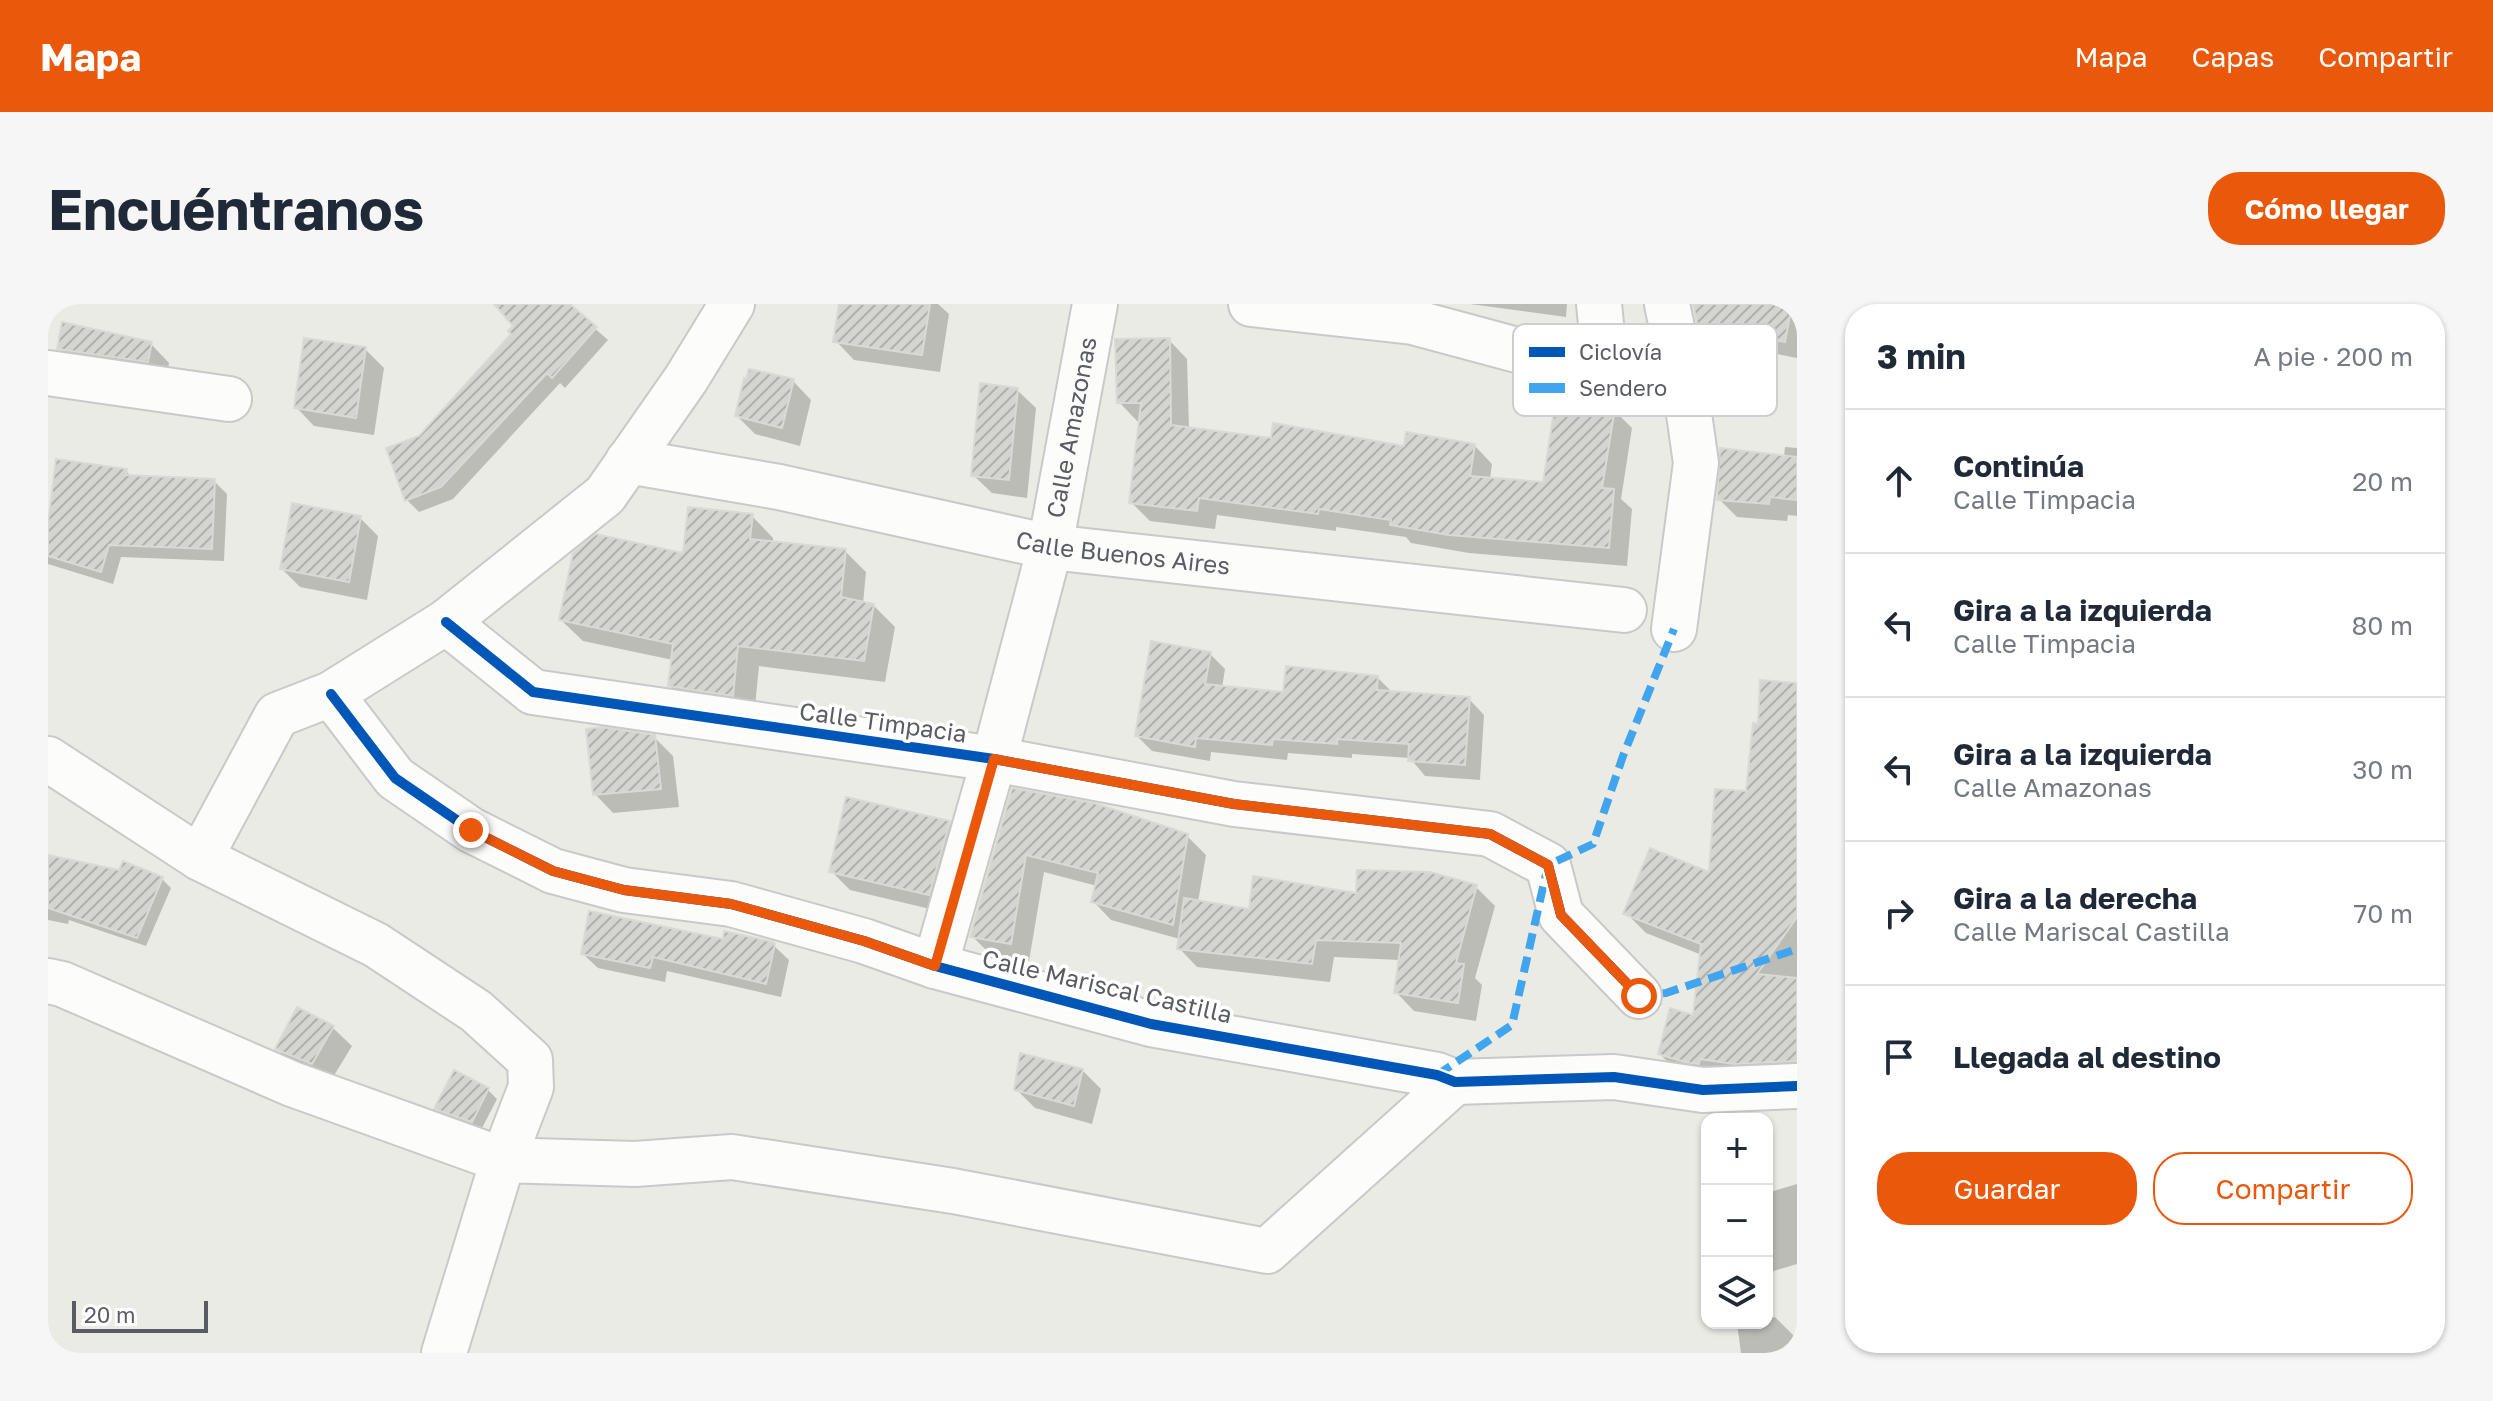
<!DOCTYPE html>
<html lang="es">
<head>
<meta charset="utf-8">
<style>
	:root { --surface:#fff; --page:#f6f6f7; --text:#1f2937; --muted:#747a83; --line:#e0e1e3; --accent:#ea580c }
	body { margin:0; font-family:"Golos Text",sans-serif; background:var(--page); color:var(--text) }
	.controls { position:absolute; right:24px; bottom:24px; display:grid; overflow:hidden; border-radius:16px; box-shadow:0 2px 6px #0004 }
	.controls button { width:72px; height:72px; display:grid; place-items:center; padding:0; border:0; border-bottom:2px solid var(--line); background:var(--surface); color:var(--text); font:40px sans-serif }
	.scale { position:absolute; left:24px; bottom:20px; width:136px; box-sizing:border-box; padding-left:8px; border:4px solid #5a5c63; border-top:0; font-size:22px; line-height:28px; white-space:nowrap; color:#5a5c63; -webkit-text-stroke:6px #fff; paint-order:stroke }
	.stop { position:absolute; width:24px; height:24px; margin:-18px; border:6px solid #ea580c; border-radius:50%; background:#fff }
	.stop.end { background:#ea580c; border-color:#fff; box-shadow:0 2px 8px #0008 }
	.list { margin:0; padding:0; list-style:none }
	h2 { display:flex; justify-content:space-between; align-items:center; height:104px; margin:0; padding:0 32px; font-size:34px }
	h2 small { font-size:26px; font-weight:400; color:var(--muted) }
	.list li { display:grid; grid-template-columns:52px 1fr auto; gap:24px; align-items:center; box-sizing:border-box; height:144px; padding:0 32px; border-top:2px solid var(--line) }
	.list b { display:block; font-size:30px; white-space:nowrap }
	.list p { margin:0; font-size:26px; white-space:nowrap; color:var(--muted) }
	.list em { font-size:26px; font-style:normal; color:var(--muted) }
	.actions { display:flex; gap:16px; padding:24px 32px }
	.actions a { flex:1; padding:18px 0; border:2px solid var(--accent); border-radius:32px; text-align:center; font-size:28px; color:var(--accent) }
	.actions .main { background:var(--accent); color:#fff }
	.icon { flex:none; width:44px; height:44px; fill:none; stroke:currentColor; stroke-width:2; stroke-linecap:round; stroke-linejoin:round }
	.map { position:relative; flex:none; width:1749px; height:1049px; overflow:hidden; border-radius:32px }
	header { display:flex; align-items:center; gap:48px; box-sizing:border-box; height:112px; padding:0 40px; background:var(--accent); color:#fff }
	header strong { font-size:38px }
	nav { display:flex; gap:44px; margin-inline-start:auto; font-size:28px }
	.intro { display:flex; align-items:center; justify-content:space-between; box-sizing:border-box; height:192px; padding:0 48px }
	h1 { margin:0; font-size:56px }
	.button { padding:20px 36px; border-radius:32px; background:var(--accent); color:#fff; font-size:28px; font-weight:700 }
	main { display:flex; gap:48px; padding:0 48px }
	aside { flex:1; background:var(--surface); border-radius:32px; box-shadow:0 2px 6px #0004 }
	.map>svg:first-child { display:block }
</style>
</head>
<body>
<header>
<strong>Mapa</strong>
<nav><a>Mapa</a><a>Capas</a><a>Compartir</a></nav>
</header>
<div class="intro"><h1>Encuéntranos</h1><a class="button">Cómo llegar</a></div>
<main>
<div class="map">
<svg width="1749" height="1049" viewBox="0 0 1749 1049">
	<defs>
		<pattern id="building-hatch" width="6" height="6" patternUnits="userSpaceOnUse" patternTransform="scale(2)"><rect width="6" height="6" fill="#d4d4d0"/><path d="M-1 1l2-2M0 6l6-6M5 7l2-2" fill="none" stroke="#afafac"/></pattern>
	</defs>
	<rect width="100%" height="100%" fill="#ebebe5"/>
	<!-- shadow -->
	<path fill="#0003" d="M508 0H519L560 36 517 84 512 79 405 195 371 208 359 196 372 133Z
		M793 0H890L901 10 892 68 806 56 788 37Z
		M1422 0H1519L1518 13Z
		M1689 0H1749V54L1702 45 1684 26Z
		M1121 36 1139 55 1141 125 1225 137 1358 144 1426 141 1444 160 1442 175 1496 180 1566 106 1584 124 1573 195 1584 205 1579 262 1421 249 1363 239 1358 233 1288 223V227L1169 211 1167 225 1102 217 1083 198 1093 117H1089L1071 98Z
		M103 40 121 59 118 76 29 63 11 44Z
		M317 45 336 64 326 131 266 122 248 103Z
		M745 77 763 96 752 142 707 130 689 112Z
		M969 86 988 104 979 194 944 189 925 171Z
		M1737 143 1749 144V212L1740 211 1739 217 1689 213 1671 195 1736 153Z
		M78 167 84 173 166 177 179 190 176 257 73 253 65 280 0 260V218Z
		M704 212 725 234V239L797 247 818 268 815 300 825 301 847 323 837 378 711 362 706 412 644 403 622 382 625 356 535 337 513 316 637 252Z
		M312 214 330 232 319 296 252 283 234 265Z
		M1162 350 1177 365 1174 384 1236 390 1329 373 1345 389 1421 395 1436 411 1432 476 1377 472 1362 454 1304 450V454L1240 449 1239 456 1163 448 1162 457 1104 447 1089 432Z
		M1749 381V777L1632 770 1612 750 1647 713 1654 651 1598 629 1578 609 1663 571 1700 489 1712 422Z
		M606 433 625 452 631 503 565 509 547 490Z
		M965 486 1139 532 1158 551 1150 598 1202 607 1310 592 1428 583 1447 602 1427 674 1434 681 1428 717 1366 707 1348 688 1352 656 1286 653 1282 678 1149 663 1131 644 1132 635 1063 616 1045 597 1049 582 996 568 981 657 943 651 924 632Z
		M901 519 920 537 899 609 802 586 784 568Z
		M0 554 114 575 123 584 98 642 21 616 20 620 0 616Z
		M676 637 726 642 741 656 733 693 619 667 617 678 550 664 535 650Z
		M250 706 285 724 304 742 282 778 248 763 229 745Z
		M1034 766 1053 785 1044 820 987 804 968 785Z
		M440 786 449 795 433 826 397 813 389 804Z
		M1749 880V960L1719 969V889Z
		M1727 1013 1746 1032 1748 1049H1693L1689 1020 1719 1019V1015Z"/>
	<!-- building -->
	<path fill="url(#building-hatch)" stroke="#dadad4" stroke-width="2" d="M446 0H522L549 23 504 74 499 69 393 183 357 197 338 144 371 132 463 30 460 27 465 22Z
		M791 0H882L874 51 785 38Z
		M1645 0H1744L1737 38 1649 20Z
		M14 18 104 38 100 58 9 45Z
		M256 34 318 43 308 114 246 104Z
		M1122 34 1123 121 1223 134 1225 119 1356 142 1358 128 1427 140 1422 172 1495 178 1508 94 1567 104 1554 184 1566 185 1561 244 1401 231 1342 221 1343 216 1271 205 1270 210 1151 194 1149 207 1081 199 1093 99H1069L1067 35Z
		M701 65 746 75 734 124 687 112 696 74 698 75Z
		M932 79 970 84 961 176 923 172Z
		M1672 144 1749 153V196L1722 193 1721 200 1669 196Z
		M8 155 79 165 78 171 167 175 164 245 61 241 53 268 0 252V220Z
		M244 199 313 212 301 278 232 265Z
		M640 203 705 210 702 235 798 245 793 293 826 300 816 357 690 342 685 392 620 382 625 340 511 316 525 249 548 230 635 249Z
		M1103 337 1163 348 1157 380 1235 388 1238 362 1330 372 1329 386 1422 393 1417 461 1360 457 1361 440 1289 435V440L1225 435 1224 441 1148 434 1147 443 1087 432Z
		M1712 376 1749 379V613L1709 670 1749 674V757L1686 760 1652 755 1651 760 1637 758 1610 750 1622 704 1645 711 1653 640 1575 610 1602 544 1661 568 1667 485 1698 487 1705 419 1710 420Z
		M554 423 607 431 613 485 545 491 538 425Z
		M964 484 1046 499 1140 530 1125 621 1043 598 1050 569 978 551 963 640 922 633Z
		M798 493 902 517 881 591 781 568Z
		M0 551 71 566 75 557 115 573 89 634 0 604Z
		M1309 566 1382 568 1429 581 1408 659 1416 660 1410 699 1346 689 1353 639 1268 636 1264 660 1129 645 1136 594 1201 605 1205 572 1308 589Z
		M541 607 675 635 676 627 725 638 727 640 718 680 605 653 602 664 533 650Z
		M249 703 286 722 264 760 227 745Z
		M972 749 1035 765 1026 802 966 786Z
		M406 766 441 784 424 818 386 805Z"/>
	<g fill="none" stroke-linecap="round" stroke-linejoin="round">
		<defs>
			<g id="street">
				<path d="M1203 0 1365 18 1558 70 1551 0"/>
				<path d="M1619 0 1639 96 1648 159 1626 325"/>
				<path d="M0 69 181 95"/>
				<path id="s1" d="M580 157 731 183 1002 243 1576 306"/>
				<path d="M398 318 485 388 946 455 1186 500 1442 530 1500 561 1513 611 1591 692"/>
				<path d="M283 390 347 474 423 526 505 567 576 586 683 600 816 637 887 662 1103 720 1389 771 1407 778 1566 773 1655 786 1749 782"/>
				<path d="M0 455 152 554 328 641 428 707 482 756 483 783 455 856 244 780 14 680 0 677"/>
				<path d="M152 554 229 411 283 390 398 318 557 191 638 75 684 0"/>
				<path id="s2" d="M887 662 946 455 1002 243 1047 0"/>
				<path d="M396 1049 455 856 587 860 684 853 905 887 1219 947 1407 778"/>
			</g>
		</defs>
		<!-- street casing -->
		<use href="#street" stroke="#c9c9c8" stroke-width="48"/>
		<!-- street -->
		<use href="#street" stroke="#fcfcfb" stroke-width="44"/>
		<!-- quiet -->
		<path stroke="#40a5ee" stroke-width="8" stroke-dasharray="16 8" stroke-linecap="butt" d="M1591 692 1618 689 1749 645
			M1389 771 1464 721 1500 561 1545 540 1575 452 1626 325"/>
		<defs>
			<path id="cycleway" d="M398 318 485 388 946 455 1186 500 1442 530 1500 561 1513 611 1591 692
				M283 390 347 474 423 526 505 567 576 586 683 600 816 637 887 662 1103 720 1389 771 1407 778 1566 773 1655 786 1749 782"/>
		</defs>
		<!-- cycleway casing -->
		<use href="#cycleway" stroke="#fff" stroke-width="15"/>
		<!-- cycleway -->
		<use href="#cycleway" stroke="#0057b8" stroke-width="10"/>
	</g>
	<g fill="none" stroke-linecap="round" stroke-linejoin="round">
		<!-- route -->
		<path stroke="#ea580c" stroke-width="10" d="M423 526 505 567 576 586 683 600 816 637 887 662 946 455 1186 500 1442 530 1500 561 1513 611 1591 692"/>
	</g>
	<g text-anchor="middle" stroke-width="7" stroke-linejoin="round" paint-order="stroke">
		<!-- street labels -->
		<g font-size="24" fill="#5a5c63" stroke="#fff">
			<text dy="8" stroke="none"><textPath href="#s2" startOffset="556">Calle Amazonas</textPath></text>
			<text dy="8" stroke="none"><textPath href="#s1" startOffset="504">Calle Buenos Aires</textPath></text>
			<text transform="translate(835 419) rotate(8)" y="8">Calle Timpacia</text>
			<text transform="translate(1059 683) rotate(13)" y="8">Calle Mariscal Castilla</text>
		</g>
	</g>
	<!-- legend -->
	<rect x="1465" y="20" width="264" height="92" rx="12" fill="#fff" stroke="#ceced0" stroke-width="2"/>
	<rect x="1481" y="43" width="36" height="10" fill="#0057b8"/>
	<rect x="1481" y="79" width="36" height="10" fill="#40a5ee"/>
	<g font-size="22" fill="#5a5c63">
		<text x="1531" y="56">Ciclovía</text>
		<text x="1531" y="92">Sendero</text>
	</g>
</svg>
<div class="controls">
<button>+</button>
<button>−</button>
<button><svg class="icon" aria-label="layers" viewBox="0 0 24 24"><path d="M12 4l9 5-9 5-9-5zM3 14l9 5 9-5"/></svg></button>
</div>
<div class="scale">20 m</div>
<div class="stop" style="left:1591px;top:692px"></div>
<div class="stop end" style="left:423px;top:526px"></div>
</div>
<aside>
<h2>3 min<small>A pie · 200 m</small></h2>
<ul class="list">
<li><svg class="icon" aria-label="ahead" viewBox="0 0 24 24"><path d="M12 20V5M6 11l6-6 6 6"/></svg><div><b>Continúa</b><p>Calle Timpacia</p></div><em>20 m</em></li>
<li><svg class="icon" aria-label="left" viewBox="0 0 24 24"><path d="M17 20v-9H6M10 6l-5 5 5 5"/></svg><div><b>Gira a la izquierda</b><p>Calle Timpacia</p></div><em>80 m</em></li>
<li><svg class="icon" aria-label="left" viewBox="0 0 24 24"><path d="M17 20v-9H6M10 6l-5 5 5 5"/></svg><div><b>Gira a la izquierda</b><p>Calle Amazonas</p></div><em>30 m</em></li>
<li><svg class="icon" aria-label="right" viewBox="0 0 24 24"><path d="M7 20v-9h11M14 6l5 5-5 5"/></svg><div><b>Gira a la derecha</b><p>Calle Mariscal Castilla</p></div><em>70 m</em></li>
<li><svg class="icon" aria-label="arrive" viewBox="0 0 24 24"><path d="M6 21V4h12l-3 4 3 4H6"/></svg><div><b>Llegada al destino</b></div></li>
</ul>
<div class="actions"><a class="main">Guardar</a><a>Compartir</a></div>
</aside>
</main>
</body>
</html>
